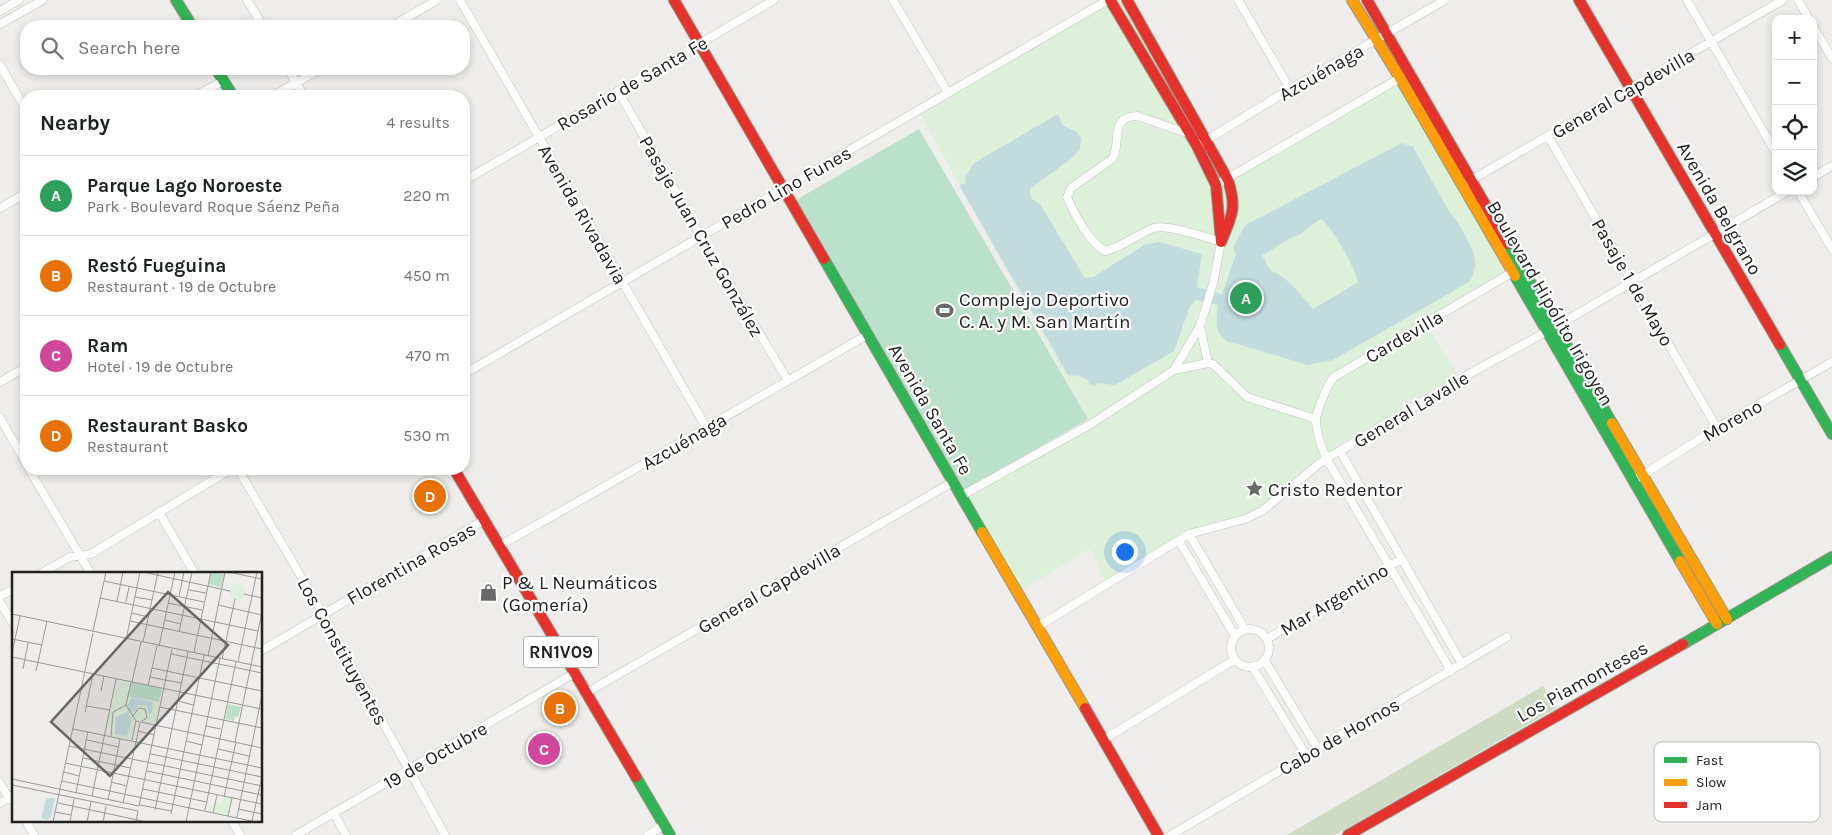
<!DOCTYPE html>
<html lang="en">
<head>
<meta charset="utf-8">
<style>
	:root { --surface:#fff; --page:#f2f2f2; --text:#202124; --muted:#757577; --line:#e0e0e0; --accent:#db2777 }
	body { margin:0; font-family:Karla,sans-serif; background:var(--page); color:var(--text) }
	.controls { position:absolute; right:15px; top:15px; display:grid; overflow:hidden; border-radius:10px; box-shadow:0 2px 8px #0003 }
	.controls button { width:45px; height:45px; display:grid; place-items:center; padding:0; border:0; border-bottom:1px solid var(--line); background:var(--surface); color:var(--text); font:25px sans-serif }
	.you { position:absolute; left:1124px; top:551px; width:18px; height:18px; margin:-12px; border:4px solid #fff; border-radius:50%; background:#1a73e8; box-shadow:0 0 0 8px #1a73e833 }
	.badge { display:grid; place-items:center; width:32px; height:32px; border-radius:50%; background:var(--accent); color:#fff; font-size:16px; font-weight:700 }
	.pin { position:absolute; translate:-50% -50%; border:2px solid #fff; box-shadow:0 1px 5px #0006 }
	.list { margin:0; padding:0; list-style:none }
	h2 { display:flex; justify-content:space-between; align-items:center; height:65px; margin:0; padding:0 20px; font-size:21px }
	h2 small { font-size:16px; font-weight:400; color:var(--muted) }
	.list li { display:grid; grid-template-columns:32px 1fr auto; gap:15px; align-items:center; box-sizing:border-box; height:80px; padding:0 20px; border-top:1px solid var(--line) }
	.list b { display:block; font-size:19px; white-space:nowrap }
	.list p { margin:0; font-size:16px; white-space:nowrap; color:var(--muted) }
	.list em { font-size:16px; font-style:normal; color:var(--muted) }
	.icon { flex:none; width:28px; height:28px; fill:none; stroke:currentColor; stroke-width:2; stroke-linecap:round; stroke-linejoin:round }
	.map { position:relative; flex:none; width:1832px; height:835px; overflow:hidden }
	.search { position:absolute; background:var(--surface); box-shadow:0 2px 8px #0003; left:20px; top:20px; width:450px; height:55px; display:flex; align-items:center; gap:12px; box-sizing:border-box; padding:0 18px; border-radius:20px; color:var(--muted); font-size:19px }
	.panel { position:absolute; background:var(--surface); box-shadow:0 2px 8px #0003; left:20px; top:90px; width:450px; height:385px; border-radius:20px }
	.map>svg:first-child { display:block }
</style>
</head>
<body>
<div class="map">
<svg width="1832" height="835" viewBox="0 0 1832 835">
	<rect width="100%" height="100%" fill="#efedeb"/>
	<!-- grass -->
	<path fill="#e0e8ce" d="M1115 0H1121L1189 115 1184 118Z"/>
	<!-- forest -->
	<path fill="#cfdac3" d="M1543 686 1556 708 1335 835H1287Z"/>
	<!-- park -->
	<path fill="#ddf1da" d="M1108 0 1216 185 1400 78 1513 272 1426 323 1460 379 1340 451 1262 511 1200 531 1107 585 1090 549 1017 593 961 496 1091 424 918 110Z"/>
	<!-- pitch -->
	<path fill="#bbe0cc" d="M919 129 1088 419 965 490 796 200Z"/>
	<!-- water -->
	<path fill="#c2dcde" fill-rule="evenodd" d="M1058 114 1062 125 1077 132 1081 139 1080 149 1072 158 1030 189 1031 198 1040 204 1085 278 1093 277 1146 244 1159 242 1202 254 1197 287 1222 294 1236 254 1233 248 1245 225 1402 143 1413 147 1450 213C1457 220 1461 228 1466 237 1474 253 1480 265 1469 282L1333 360 1308 365 1227 341C1213 331 1217 321 1218 305L1196 300 1190 306 1174 351 1115 385 1097 383 1095 386 1089 384 1088 380 1079 376 1068 375 959 185 966 183 965 177 974 163ZM1322 219C1338 237 1350 259 1358 282L1313 309C1299 293 1290 279 1270 270L1262 255C1271 252 1278 245 1287 240 1291 237 1298 236 1302 233 1310 227 1312 224 1322 219Z"/>
	<g fill="none" stroke-linecap="round" stroke-linejoin="round">
		<defs>
			<path id="street" d="M247 0 263 26
				M460 0 706 427
				M893 0 948 93
				M1238 0 1290 89
				M1687 0 1776 153
				M1798 0 1809 19
				M0 11 19 0
				M0 24 43 0
				M392 26 437 0
				M1813 26 1832 58
				M0 65 26 110
				M288 69 304 96
				M618 91 701 236 788 381
				M195 96 223 81
				M273 96 320 69
				M1548 136 1717 428
				M1197 146 1290 89 1445 0
				M1813 177 1832 166
				M464 181 774 0
				M1468 182 1783 0
				M1216 185 1400 78
				M1798 191 1832 249
				M0 208 26 193
				M1200 326 1208 363
				M1174 370 1200 326 1213 284 1221 242C1206 237 1167 224 1154 228 1137 234 1123 247 1105 251 1089 242 1074 214 1067 197L1071 188 1112 159C1123 143 1107 117 1137 116L1190 134
				M464 374 1108 0
				M0 382 26 367
				M0 418 26 463
				M1340 451 1462 664
				M29 469 91 574
				M238 469 323 614 445 835
				M1638 478 1717 428 1832 362
				M961 496 1091 424 1174 370 1208 363 1213 364 1247 397 1316 419
				M159 512 195 574
				M1189 534 1245 629
				M1179 541 1235 636
				M499 546 595 492 867 335
				M40 574 70 557 91 554 231 469
				M0 596 14 589
				M0 602 14 625
				M1037 627 1189 534 1245 519 1262 511 1326 458 1340 451 1460 379 1555 327 1788 191
				M1231 648a19 19 0 1 1 38 0a19 19 0 1 1-38 0Z
				M1267 639 1401 559
				M261 651 484 520
				M1265 661 1318 749
				M1253 668 1306 755
				M1451 671 1326 458C1321 446 1316 433 1316 420 1317 410 1327 385 1334 377L1513 272
				M586 693 953 482
				M1103 740 1234 660
				M0 783 9 798 14 801
				M0 803 14 795
				M334 814 346 835
				M26 821 34 835
				M232 821 240 835
				M296 835 573 674
				M648 835 664 825
				M1171 835 1507 637"/>
			<path id="fast" d="M176 0 192 26
				M216 69 233 96
				M1508 244 1612 423
				M824 259 982 532
				M1515 276 1680 561
				M1780 345 1832 434
				M1683 644 1832 557
				M636 777 670 835"/>
			<path id="slow" d="M1352 0 1400 78 1515 276
				M1612 423 1727 619
				M982 532 1085 708
				M1680 561 1717 624"/>
			<path id="jam" d="M674 0 824 259
				M1110 0 1197 146 1216 185 1221 241
				M1127 0 1228 180C1237 208 1232 216 1221 242
				M1367 0 1508 244
				M1579 0 1780 345
				M454 469 636 777
				M1085 708 1158 835
				M1348 835 1683 644"/>
		</defs>
		<!-- street casing -->
		<use href="#street" stroke="#c2c2c1" stroke-width="9"/>
		<!-- fast casing -->
		<use href="#fast" stroke="#989784" stroke-width="12"/>
		<!-- slow casing -->
		<use href="#slow" stroke="#989784" stroke-width="12"/>
		<!-- jam casing -->
		<use href="#jam" stroke="#989784" stroke-width="12"/>
		<!-- street -->
		<use href="#street" stroke="#fdfcfc" stroke-width="8"/>
		<!-- fast -->
		<use href="#fast" stroke="#30b455" stroke-width="10"/>
		<!-- slow -->
		<use href="#slow" stroke="#ff9f0a" stroke-width="10"/>
		<!-- jam -->
		<use href="#jam" stroke="#e5322d" stroke-width="10"/>
	</g>
	<!-- icons -->
	<defs>
		<symbol id="stadium-bare" viewBox="-9 -9 18 18"><path d="M0-5a6.5 5 0 1 0 0 10a6.5 5 0 1 0 0-10ZM-3.5-1.8h7v3.6h-7Z" fill="#696868" stroke="#fff" stroke-width="2.5" paint-order="stroke"/></symbol>
		<symbol id="sight-bare" viewBox="-9 -9 18 18"><path d="M0-6L1.8-2.2L6-1.7L2.9 1.2L3.7 5.4L0 3.3L-3.7 5.4L-2.9 1.2L-6-1.7L-1.8-2.2Z" fill="#696868" stroke="#fff" stroke-width="2.5" paint-order="stroke"/></symbol>
		<symbol id="shop-bare" viewBox="-9 -9 18 18"><path d="M-5-2.5h2.3a2.7 3.5 0 0 1 5.4 0H5L5.5 6h-11ZM-1.5-2.5h3a1.5 2.3 0 0 0-3 0Z" fill="#696868" stroke="#fff" stroke-width="2.5" paint-order="stroke"/></symbol>
	</defs>
	<g fill-rule="evenodd">
		<use href="#stadium-bare" x="932" y="298" width="25" height="25"/>
		<use href="#sight-bare" x="1242" y="476" width="25" height="25"/>
		<use href="#shop-bare" x="476" y="580" width="25" height="25"/>
	</g>
	<g text-anchor="middle" stroke-width="4.5" stroke-linejoin="round" paint-order="stroke">
		<!-- shield labels -->
		<rect fill="#fff" stroke="#646464" stroke-width="1" x="523.5" y="636.5" width="75" height="31" rx="4"/>
		<g font-size="18" font-weight="bold" fill="#212121">
			<text x="561" y="658">RN1V09</text>
		</g>
		<!-- street labels -->
		<g font-size="19" fill="#212121" stroke="#fff">
			<text transform="translate(1321 72) rotate(-30)" y="7">Azcuénaga</text>
			<text transform="translate(632 83) rotate(-30)" y="7">Rosario de Santa Fe</text>
			<text transform="translate(1623 93) rotate(-30)" y="7">General Capdevilla</text>
			<text transform="translate(786 187) rotate(-30)" y="7">Pedro Lino Funes</text>
			<text transform="translate(1720 208) rotate(60)" y="7">Avenida Belgrano</text>
			<text transform="translate(583 214) rotate(60)" y="7">Avenida Rivadavia</text>
			<text transform="translate(702 236) rotate(60)" y="7">Pasaje Juan Cruz González</text>
			<text transform="translate(1633 282) rotate(60)" y="7">Pasaje 1 de Mayo</text>
			<text transform="translate(1551 303) rotate(60)" y="7">Boulevard Hipólito Irigoyen</text>
			<text transform="translate(1404 336) rotate(-30)" y="7">Cardevilla</text>
			<text transform="translate(931 409) rotate(60)" y="7">Avenida Santa Fe</text>
			<text transform="translate(1411 409) rotate(-31)" y="7">General Lavalle</text>
			<text transform="translate(1732 420) rotate(-30)" y="7">Moreno</text>
			<text transform="translate(684 441) rotate(-30)" y="7">Azcuénaga</text>
			<text transform="translate(411 563) rotate(-30)" y="7">Florentina Rosas</text>
			<text transform="translate(769 588) rotate(-30)" y="7">General Capdevilla</text>
			<text transform="translate(1334 599) rotate(-31)" y="7">Mar Argentino</text>
			<text transform="translate(343 651) rotate(61)" y="7">Los Constituyentes</text>
			<text transform="translate(1582 681) rotate(-29)" y="7">Los Piamonteses</text>
			<text transform="translate(1339 736) rotate(-30)" y="7">Cabo de Hornos</text>
			<text transform="translate(435 755) rotate(-30)" y="7">19 de Octubre</text>
		</g>
		<!-- poi labels -->
		<g font-size="19" fill="#212121" stroke="#fff" text-anchor="start">
			<text x="959" y="306">Complejo Deportivo<tspan x="959" dy="22">C. A. y M. San Martín</tspan></text>
			<text x="1268" y="496">Cristo Redentor</text>
			<text x="502" y="589">P &amp; L Neumáticos<tspan x="502" dy="22">(Gomería)</tspan></text>
		</g>
	</g>
	<!-- overview -->
	<g transform="translate(12 572)">
		<rect width="250" height="250" fill="#efedeb"/>
		<path d="M217 20a8 8 0 1 1 16 0a8 8 0 1 1-16 0ZM108 108 119 110 116 124 149 132 144 152 124 148 120 168 99 164 101 154 95 153 103 115H107ZM213 225 220 226 216 244 202 241 204 230 210 231Z" fill="#ddf1da"/>
		<path d="M199 0 212 2 209 15 197 12ZM119 110 150 117 147 130 116 124ZM216 132 229 135 226 145 223 144 222 149 213 147Z" fill="#bbe0cc"/>
		<path d="M120 125 141 130 140 141H136L135 134 126 133 125 139 116 141 120 147 115 164 103 162 104 145 117 139 115 134ZM34 226H43L39 245 35 248 29 246Z" fill="#c2dcde"/>
		<path fill="none" stroke="#9d9b9a" stroke-width="1" d="M131 0 218 19M216 0 250 7M92 9 192 30M177 18 194 21M232 22 250 26M167 24 172 0M123 25 140 28M88 26 246 59M105 29 111 0M114 30 117 15M156 31 190 38M206 33 250 43M120 41 136 45M0 42 250 95M153 48 169 52M118 49 250 77M81 59 94 0M167 60 180 0M0 67 30 73M114 68 128 0M131 70 146 0M147 74 163 0M182 80 199 0M0 81 8 44M159 82 250 101M196 84 213 0M0 85 250 137M210 87 223 27M226 90 245 0M239 93 250 40M140 96 250 119M11 97 16 71M24 99 35 49M138 105 169 111M120 110 129 70M136 114 145 74M89 119 92 104M166 129 181 133M114 133 124 149 250 176M75 134 98 138M148 135 250 156M73 140 81 102M101 140 114 133 119 110M120 145 127 136 133 137 135 146 130 149M194 154 209 157M61 157 250 196M126 159 142 163M99 164 101 140M75 168 107 175M120 168 124 149M174 169 190 173M223 170 239 93M57 174 250 214M206 177 237 184M139 182 250 205M71 186 118 196M53 191 250 232M135 199 250 223M52 200 67 204M0 207 127 234 160 77M50 209 244 250M99 210 115 214M0 213 126 239 124 250M131 217 195 230M64 221 76 159M80 224 104 107M212 225 224 170M96 228 108 167M46 231 135 250M111 231 128 151M128 233 159 239M226 237 250 242M143 238 176 80M193 238 224 90M43 240 59 243M201 241 205 223M159 242 192 83M216 244 220 226M225 245 250 123M240 249 250 205M41 250 81 61M58 250 62 227M75 250 79 230M91 250 94 234M174 250 208 86"/>
		<path fill="#696868" fill-opacity="0.15" stroke="#696868" stroke-width="2.5" d="M156 20 216 73 98 204 39 150Z"/>
		<rect width="250" height="250" fill="none" stroke="#212121" stroke-width="2.5"/>
	</g>
	<!-- legend -->
	<rect x="1654" y="742" width="166" height="80" rx="8" fill="#fff" stroke="#bcbcbc" stroke-width="1"/>
	<rect x="1664" y="757" width="23" height="6" fill="#30b455"/>
	<rect x="1664" y="779" width="23" height="7" fill="#ff9f0a"/>
	<rect x="1664" y="802" width="23" height="6" fill="#e5322d"/>
	<g font-size="14" fill="#212121">
		<text x="1696" y="765">Fast</text>
		<text x="1696" y="787">Slow</text>
		<text x="1696" y="810">Jam</text>
	</g>
</svg>
<div class="controls">
<button>+</button>
<button>−</button>
<button><svg class="icon" aria-label="locate" viewBox="0 0 24 24"><circle cx="12" cy="12" r="6"/><path d="M12 2v4M12 18v4M2 12h4M18 12h4"/></svg></button>
<button><svg class="icon" aria-label="layers" viewBox="0 0 24 24"><path d="M12 4l9 5-9 5-9-5zM3 14l9 5 9-5"/></svg></button>
</div>
<div class="you"></div>
<div class="pin badge" style="left:1246px;top:298px;background:#2e9e5b">A</div>
<div class="pin badge" style="left:560px;top:708px;background:#e8710a">B</div>
<div class="pin badge" style="left:544px;top:749px;background:#d1479c">C</div>
<div class="pin badge" style="left:430px;top:496px;background:#e8710a">D</div>
<div class="search"><svg class="icon" aria-label="search" viewBox="0 0 24 24"><circle cx="10" cy="10" r="6"/><path d="M15 15l6 6"/></svg>Search here</div>
<section class="panel">
<h2>Nearby<small>4 results</small></h2>
<ul class="list">
<li><span class="badge" style="background:#2e9e5b">A</span><div><b>Parque Lago Noroeste</b><p>Park · Boulevard Roque Sáenz Peña</p></div><em>220 m</em></li>
<li><span class="badge" style="background:#e8710a">B</span><div><b>Restó Fueguina</b><p>Restaurant · 19 de Octubre</p></div><em>450 m</em></li>
<li><span class="badge" style="background:#d1479c">C</span><div><b>Ram</b><p>Hotel · 19 de Octubre</p></div><em>470 m</em></li>
<li><span class="badge" style="background:#e8710a">D</span><div><b>Restaurant Basko</b><p>Restaurant</p></div><em>530 m</em></li>
</ul>
</section>
</div>
</body>
</html>
